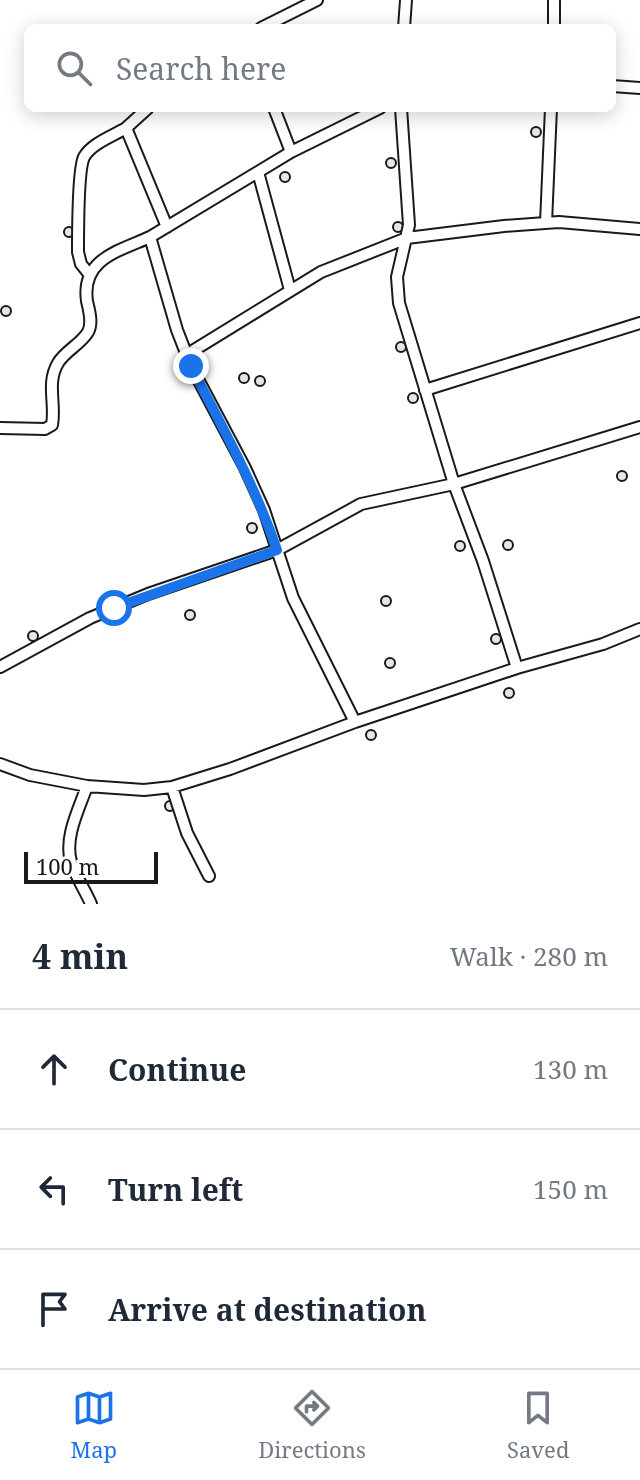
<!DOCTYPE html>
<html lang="en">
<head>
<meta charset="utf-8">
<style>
	:root { --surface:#fff; --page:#f2f2f3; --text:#1f2937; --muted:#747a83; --line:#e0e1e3; --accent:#1a73e8 }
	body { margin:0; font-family:"Noto Serif",serif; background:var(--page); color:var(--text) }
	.scale { position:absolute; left:24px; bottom:20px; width:134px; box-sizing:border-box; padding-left:8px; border:4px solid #1a1a1a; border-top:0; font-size:22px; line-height:28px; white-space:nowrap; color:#1a1a1a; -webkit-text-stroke:6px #fff; paint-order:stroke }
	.stop { position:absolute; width:24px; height:24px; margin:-18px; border:6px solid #1a73e8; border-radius:50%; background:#fff }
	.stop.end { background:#1a73e8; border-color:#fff; box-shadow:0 2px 8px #0008 }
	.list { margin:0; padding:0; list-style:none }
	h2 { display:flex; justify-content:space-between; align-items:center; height:104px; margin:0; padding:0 32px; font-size:34px }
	h2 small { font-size:26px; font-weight:400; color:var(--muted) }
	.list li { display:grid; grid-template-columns:52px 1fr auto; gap:24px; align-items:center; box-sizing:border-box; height:120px; padding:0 32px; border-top:2px solid var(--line) }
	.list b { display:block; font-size:30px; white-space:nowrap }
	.list em { font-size:26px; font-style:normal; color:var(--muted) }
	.icon { flex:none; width:44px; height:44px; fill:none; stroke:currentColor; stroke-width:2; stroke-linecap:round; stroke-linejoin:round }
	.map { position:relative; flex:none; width:640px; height:904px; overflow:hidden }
	.search { position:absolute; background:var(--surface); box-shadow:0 4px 20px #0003; left:24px; right:24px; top:24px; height:88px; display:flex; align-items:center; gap:20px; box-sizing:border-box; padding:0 28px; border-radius:12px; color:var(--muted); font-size:30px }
	.sheet { height:464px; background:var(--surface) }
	nav { display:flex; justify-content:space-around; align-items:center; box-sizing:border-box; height:112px; border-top:2px solid var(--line); background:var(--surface); font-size:22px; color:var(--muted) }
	nav a { display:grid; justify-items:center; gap:4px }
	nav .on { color:var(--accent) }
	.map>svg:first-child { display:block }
</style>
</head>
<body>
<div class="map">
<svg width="640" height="904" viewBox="0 0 640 904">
	<rect width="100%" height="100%" fill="#fff"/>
	<!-- building -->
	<path fill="#e6e6e6" stroke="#1a1a1a" stroke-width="2" d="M531 132a5 5 0 1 1 10 0a5 5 0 1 1-10 0Z
		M386 163a5 5 0 1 1 10 0a5 5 0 1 1-10 0Z
		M280 177a5 5 0 1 1 10 0a5 5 0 1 1-10 0Z
		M393 227a5 5 0 1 1 10 0a5 5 0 1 1-10 0Z
		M64 232a5 5 0 1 1 10 0a5 5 0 1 1-10 0Z
		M1 311a5 5 0 1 1 10 0a5 5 0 1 1-10 0Z
		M396 347a5 5 0 1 1 10 0a5 5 0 1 1-10 0Z
		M239 378a5 5 0 1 1 10 0a5 5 0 1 1-10 0Z
		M255 381a5 5 0 1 1 10 0a5 5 0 1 1-10 0Z
		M408 398a5 5 0 1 1 10 0a5 5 0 1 1-10 0Z
		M617 476a5 5 0 1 1 10 0a5 5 0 1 1-10 0Z
		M247 528a5 5 0 1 1 10 0a5 5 0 1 1-10 0Z
		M503 545a5 5 0 1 1 10 0a5 5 0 1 1-10 0Z
		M455 546a5 5 0 1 1 10 0a5 5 0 1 1-10 0Z
		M381 601a5 5 0 1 1 10 0a5 5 0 1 1-10 0Z
		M185 615a5 5 0 1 1 10 0a5 5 0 1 1-10 0Z
		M28 636a5 5 0 1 1 10 0a5 5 0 1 1-10 0Z
		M491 639a5 5 0 1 1 10 0a5 5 0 1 1-10 0Z
		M385 663a5 5 0 1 1 10 0a5 5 0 1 1-10 0Z
		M504 693a5 5 0 1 1 10 0a5 5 0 1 1-10 0Z
		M366 735a5 5 0 1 1 10 0a5 5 0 1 1-10 0Z
		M165 806a5 5 0 1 1 10 0a5 5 0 1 1-10 0Z"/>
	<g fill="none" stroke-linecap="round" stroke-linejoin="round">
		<defs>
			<path id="minor" d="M261 28 317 0
				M404 28 406 0
				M554 28V0
				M612 86 640 88
				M274 108 291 152
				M401 108 409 225 397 277 399 303 454 484 483 561 517 668
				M126 128 148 108
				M258 172 290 290
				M546 223 551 108
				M89 274 81 264 78 252C78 235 78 169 84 157 92 143 113 136 126 128L167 227
				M186 355 321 272 407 238 504 226 559 222 640 229
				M425 390 640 323
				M0 428 45 429 52 425C56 404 46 383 58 363 65 351 81 344 88 332 93 323 89 310 87 301 81 259 119 251 150 237
				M0 667 90 618 148 594 277 550 361 504 454 484 640 427
				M355 722 293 598 264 510 245 468 191 366 177 330 150 237 291 152 380 108
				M0 764 30 775 87 786 144 790 172 787 230 769 355 722 517 668 603 644 640 629
				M87 786C79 809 64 837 71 862 76 877 85 890 91 904
				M172 787 187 833 209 876"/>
		</defs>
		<!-- minor casing -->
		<use href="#minor" stroke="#1a1a1a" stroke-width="14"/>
		<!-- minor -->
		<use href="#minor" stroke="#fff" stroke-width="10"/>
	</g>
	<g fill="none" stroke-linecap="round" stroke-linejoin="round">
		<!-- route -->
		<path stroke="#1a73e8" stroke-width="10" d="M114 608 277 550C255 485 222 427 191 366"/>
	</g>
</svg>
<div class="scale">100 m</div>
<div class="stop" style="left:114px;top:608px"></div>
<div class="stop end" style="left:191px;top:366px"></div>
<div class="search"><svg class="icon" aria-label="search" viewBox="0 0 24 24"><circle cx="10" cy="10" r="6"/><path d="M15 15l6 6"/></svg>Search here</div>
</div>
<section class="sheet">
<h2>4 min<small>Walk · 280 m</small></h2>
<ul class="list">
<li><svg class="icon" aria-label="ahead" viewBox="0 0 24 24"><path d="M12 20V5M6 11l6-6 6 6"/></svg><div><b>Continue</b></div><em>130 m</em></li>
<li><svg class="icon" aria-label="left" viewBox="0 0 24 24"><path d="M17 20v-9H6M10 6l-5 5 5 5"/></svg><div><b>Turn left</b></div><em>150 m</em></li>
<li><svg class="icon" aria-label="arrive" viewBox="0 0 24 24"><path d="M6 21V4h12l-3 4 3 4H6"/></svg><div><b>Arrive at destination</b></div></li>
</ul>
</section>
<nav>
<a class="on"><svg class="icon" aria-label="map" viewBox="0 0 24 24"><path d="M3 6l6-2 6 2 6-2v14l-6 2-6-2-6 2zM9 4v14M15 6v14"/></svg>Map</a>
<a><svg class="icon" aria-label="directions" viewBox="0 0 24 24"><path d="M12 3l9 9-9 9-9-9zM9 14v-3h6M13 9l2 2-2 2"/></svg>Directions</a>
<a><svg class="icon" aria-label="saved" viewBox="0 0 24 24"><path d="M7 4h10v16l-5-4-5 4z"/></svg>Saved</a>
</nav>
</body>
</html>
